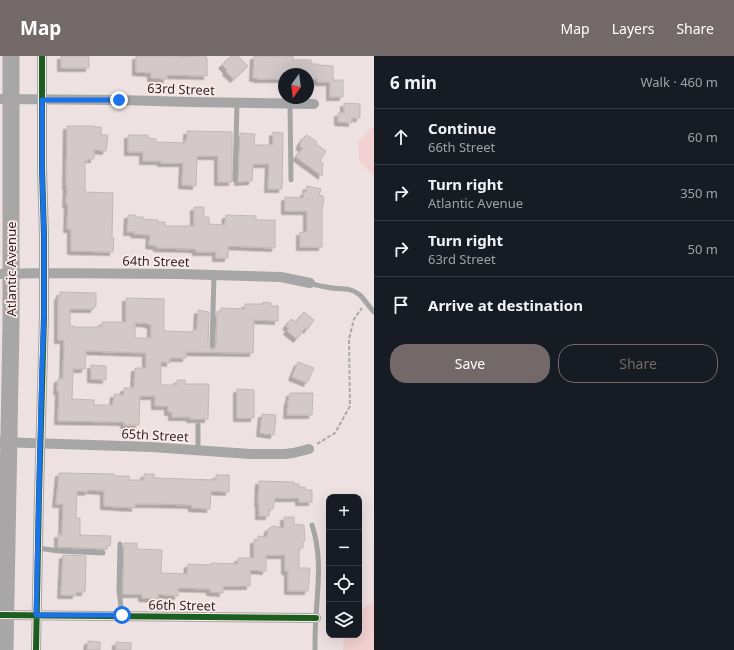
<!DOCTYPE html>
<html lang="en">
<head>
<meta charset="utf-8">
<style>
	:root { --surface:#171b24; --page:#242831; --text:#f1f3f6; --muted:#9ea1a6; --line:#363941; --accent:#736969 }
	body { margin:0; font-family:"Noto Sans",sans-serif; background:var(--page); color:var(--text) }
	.controls { position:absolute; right:12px; bottom:12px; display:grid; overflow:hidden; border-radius:8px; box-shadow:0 4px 16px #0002 }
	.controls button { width:36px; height:36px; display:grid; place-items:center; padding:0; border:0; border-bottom:1px solid var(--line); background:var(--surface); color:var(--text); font:20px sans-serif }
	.compass { position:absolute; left:278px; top:12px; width:36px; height:36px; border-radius:50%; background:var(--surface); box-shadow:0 4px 16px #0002; rotate:194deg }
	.stop { position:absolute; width:12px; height:12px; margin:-9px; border:3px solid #1a73e8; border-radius:50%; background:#fff }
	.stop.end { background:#1a73e8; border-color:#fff; box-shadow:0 1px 4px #0008 }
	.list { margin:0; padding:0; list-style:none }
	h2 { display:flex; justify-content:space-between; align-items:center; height:52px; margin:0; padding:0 16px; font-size:17px }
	h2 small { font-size:13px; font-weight:400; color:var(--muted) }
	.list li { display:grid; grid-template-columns:26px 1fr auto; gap:12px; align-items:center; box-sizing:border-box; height:56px; padding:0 16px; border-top:1px solid var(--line) }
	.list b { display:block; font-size:15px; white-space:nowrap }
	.list p { margin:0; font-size:13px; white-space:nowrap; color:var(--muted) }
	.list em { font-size:13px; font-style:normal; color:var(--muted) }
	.actions { display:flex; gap:8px; padding:12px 16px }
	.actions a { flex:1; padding:9px 0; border:1px solid var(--accent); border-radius:16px; text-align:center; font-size:14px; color:var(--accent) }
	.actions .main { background:var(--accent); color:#fff }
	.icon { flex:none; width:22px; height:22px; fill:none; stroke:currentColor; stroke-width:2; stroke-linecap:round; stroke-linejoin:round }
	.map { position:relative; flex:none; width:374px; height:594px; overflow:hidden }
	header { display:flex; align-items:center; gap:24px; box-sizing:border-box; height:56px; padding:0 20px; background:var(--accent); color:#fff }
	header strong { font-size:19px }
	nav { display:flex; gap:22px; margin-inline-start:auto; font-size:14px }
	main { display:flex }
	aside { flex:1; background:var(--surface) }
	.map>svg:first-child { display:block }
</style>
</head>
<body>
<header>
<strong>Map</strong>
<nav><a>Map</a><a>Layers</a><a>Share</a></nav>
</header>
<main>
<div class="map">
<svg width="374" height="594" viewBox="0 0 374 594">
	<defs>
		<filter id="shadow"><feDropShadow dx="-3.5" dy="3.5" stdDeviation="0" flood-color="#0004"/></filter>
	</defs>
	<rect width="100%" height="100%" fill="#eee1e1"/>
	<!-- green -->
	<path fill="#f1d1d1" d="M371 72H374V120L359 105 358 86Z
		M374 487V594H343L344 579H359V556L373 545Z"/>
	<!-- building -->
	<path fill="#d4c9c9" stroke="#c0b7b7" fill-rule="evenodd" filter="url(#shadow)" d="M61 0H89V12H61Z
		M136 0H168V1L206 0V2H207V20L167 19V23L151 22V17L136 16Z
		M231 0H238L248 10 234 23 226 16 227 14 222 9Z
		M254 0H293V4H311V8H318V9L333 10V24H343V41H330V26H317V23H308V18H284V23H257V22H253Z
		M344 47 360 48V62H352V67L338 66V57H344Z
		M67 70H94V71H101V79H108L106 95 94 94V103H88V105H85V136L113 137 112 182H114L113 196 71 195V173H67L68 148H66L67 130H66Z
		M187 75 232 76V126H218V100H197L196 130 182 129 183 107H161V105H143V96H128V79H148V82L156 83V86L185 87V84H187Z
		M273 76 283 77 282 133H268L269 108H253L252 125 238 126 240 77 255 78 254 89H273Z
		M307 79 317 86 316 88 326 95 320 105 323 107 322 120 296 101 303 92 299 90 301 88 300 87 305 80H306Z
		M307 130 321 133 319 139 323 140V142L324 143 322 154V191H300V176H307V155H285V141L303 142 304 136H306Z
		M194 151H204V161H209V168L225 169 226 159 256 160V164H275V192L228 190V202H216V196H196V194L194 193 157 192V190L149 189 150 179 134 178 135 176H127L128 159H135V161H143V163L158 164V166H165V170H194Z
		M60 236 96 237V250H94V253H70V270H74V271H102V266H126V242L164 243V275L193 276V274H197L198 254 209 256 208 290 209 292 212 294 214 293 216 290 217 256H221V252L245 253V248H263V246L271 247V250H278V265L254 264 253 297 186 296V302H170V307L161 306V329H177V324H185V328H209L208 363H190V361H172V356H168V350H155V340H140L139 369H124V366L58 365 59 335H57L58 323H63L64 284H58V240H60ZM135 267H145L151 269V282H135ZM86 295 146 297V312H135L134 332H124V339L114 338 113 349H94V344L72 343 73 313H85Z
		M304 256 314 264 307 274 305 272 297 283 287 275 289 272 286 270 291 263 296 266Z
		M298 306 314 312 307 327 292 321Z
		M91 309 106 310V324L91 323Z
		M237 333 254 334V362H237Z
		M290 337H313L312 359H287L288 344H289Z
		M262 358 276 359 274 379 260 377Z
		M59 417 114 418V420H129V424H144V418H154V422L216 424V419H229V436L211 435 210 453 192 452V449L159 448H135V452L104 450V435L88 434V436L77 435 76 462H80V479L111 480 110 490H107V493L59 491H58V478L62 479 63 448H56Z
		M259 425 294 426V428H299V431H305V434H312V446H299V442H275L273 453H269V460H259V447H258Z
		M284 461H294V468L304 469 305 484 303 487V492H299V512H310L308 535H288V515H285V499H266V515L250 514V530H223V537L210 536V533L178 532V540L158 538V543L142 542V538H123L124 487H137V493L162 494 161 517 187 518 188 508 211 509V507L238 508V502H254V484H258V480L267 481 268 473 273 470 284 472Z
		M63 499 86 500 85 536H76V539H61Z
		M88 585 100 586V594H87Z
		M116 586 131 587V594H116Z"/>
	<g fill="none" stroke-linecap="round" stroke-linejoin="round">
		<!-- path -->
		<path stroke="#aca8a9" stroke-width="2" stroke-dasharray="4 2" stroke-linecap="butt" d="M317 388 335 377 350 350 349 283 354 263 362 252"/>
		<!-- service -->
		<path stroke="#a6a6a6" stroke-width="5" d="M290 48 291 124
			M235 124 237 47
			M310 227C315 229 320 230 326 231 338 234 349 230 360 239 365 244 369 251 374 256
			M212 290 214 219
			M198 394V369
			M312 469C322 499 318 529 316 560 315 571 315 583 315 594
			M120 488 119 535 122 559
			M38 492 59 495 103 497"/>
		<!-- minor -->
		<path stroke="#a6a6a6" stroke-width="10" d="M0 43 119 44 190 46 314 48
			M0 218 44 217 179 218 281 221 310 227
			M0 386 152 391 250 398H285L293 397 309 393
			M2 559 316 562
			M36 594 39 438 44 260V180L42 113V0"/>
		<!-- trunk -->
		<path stroke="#a8a6a6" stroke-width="17" d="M5 594 11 269V0"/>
		<defs>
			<path id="cycleway" d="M0 559 316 562
				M36 594 39 438 44 260V180L42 113V0"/>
		</defs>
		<!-- cycleway casing -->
		<use href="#cycleway" stroke="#fdebeb" stroke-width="8"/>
		<!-- cycleway -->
		<use href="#cycleway" stroke="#1b5e20" stroke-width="6"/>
	</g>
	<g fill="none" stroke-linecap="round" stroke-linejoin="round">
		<!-- route -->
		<path stroke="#1a73e8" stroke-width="5" d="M119 44H42V113L44 180V260L42 309 36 559H122"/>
	</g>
	<g text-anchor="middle" stroke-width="3.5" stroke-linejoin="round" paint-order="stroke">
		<!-- street labels -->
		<g font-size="13" fill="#312929" stroke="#fdebeb">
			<text transform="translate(181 33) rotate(2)" y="5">63rd Street</text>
			<text transform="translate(156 205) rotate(1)" y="5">64th Street</text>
			<text transform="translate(11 213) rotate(-90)" y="5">Atlantic Avenue</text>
			<text transform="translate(155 379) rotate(3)" y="5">65th Street</text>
			<text transform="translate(182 549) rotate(1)" y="5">66th Street</text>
		</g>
	</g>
</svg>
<div class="controls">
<button>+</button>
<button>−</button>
<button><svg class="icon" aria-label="locate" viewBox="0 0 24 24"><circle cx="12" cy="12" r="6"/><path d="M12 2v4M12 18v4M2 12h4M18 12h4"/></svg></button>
<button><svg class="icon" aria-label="layers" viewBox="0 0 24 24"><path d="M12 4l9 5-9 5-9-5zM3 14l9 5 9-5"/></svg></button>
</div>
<svg class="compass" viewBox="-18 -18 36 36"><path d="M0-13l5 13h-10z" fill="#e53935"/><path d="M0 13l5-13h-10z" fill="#9ea1a6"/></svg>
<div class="stop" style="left:122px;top:559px"></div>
<div class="stop end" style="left:119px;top:44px"></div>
</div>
<aside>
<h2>6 min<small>Walk · 460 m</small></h2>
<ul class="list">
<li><svg class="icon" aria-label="ahead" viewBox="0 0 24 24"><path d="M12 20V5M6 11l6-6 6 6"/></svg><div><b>Continue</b><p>66th Street</p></div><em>60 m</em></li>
<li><svg class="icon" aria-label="right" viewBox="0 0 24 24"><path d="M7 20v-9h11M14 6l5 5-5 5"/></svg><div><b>Turn right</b><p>Atlantic Avenue</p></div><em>350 m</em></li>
<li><svg class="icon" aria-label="right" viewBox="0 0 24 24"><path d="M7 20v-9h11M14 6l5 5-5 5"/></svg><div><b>Turn right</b><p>63rd Street</p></div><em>50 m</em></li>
<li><svg class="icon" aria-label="arrive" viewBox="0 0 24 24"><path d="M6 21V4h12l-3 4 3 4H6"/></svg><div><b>Arrive at destination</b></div></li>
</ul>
<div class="actions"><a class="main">Save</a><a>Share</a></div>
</aside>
</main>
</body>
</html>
